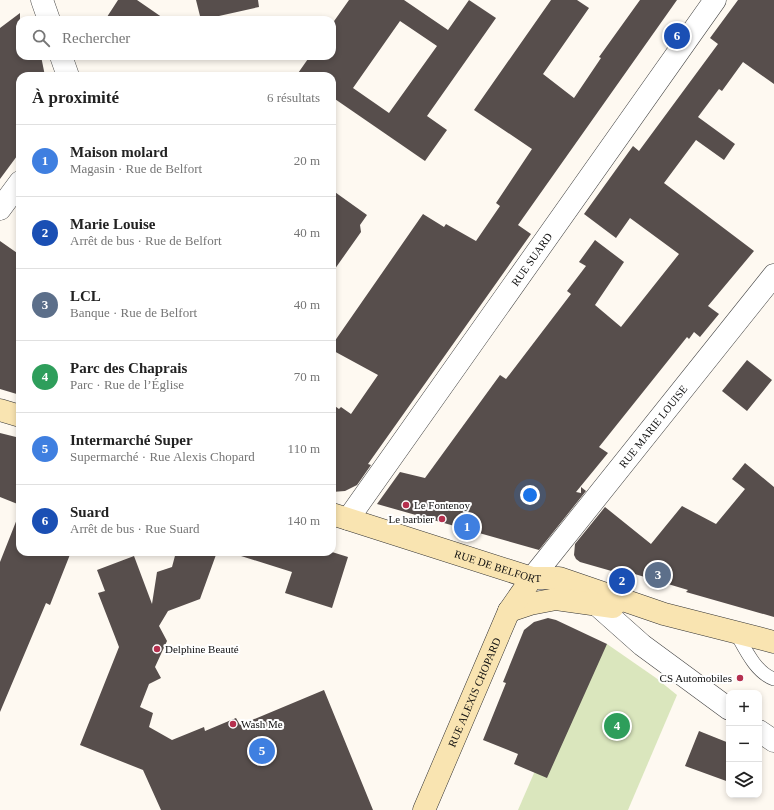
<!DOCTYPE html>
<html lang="fr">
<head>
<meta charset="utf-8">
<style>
	:root { --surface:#fff; --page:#f2f2f2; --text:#222; --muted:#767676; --line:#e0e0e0; --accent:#b5304e }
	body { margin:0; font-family:Georgia,serif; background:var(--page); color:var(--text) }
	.controls { position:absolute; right:12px; bottom:12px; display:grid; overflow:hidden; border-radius:8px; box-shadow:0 2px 6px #0003 }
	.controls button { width:36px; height:36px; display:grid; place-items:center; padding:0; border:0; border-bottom:1px solid var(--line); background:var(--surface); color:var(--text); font:20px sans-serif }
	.you { position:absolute; left:530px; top:495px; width:14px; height:14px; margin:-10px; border:3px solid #fff; border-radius:50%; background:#1a73e8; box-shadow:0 0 0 6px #1a73e833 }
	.badge { display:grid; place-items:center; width:26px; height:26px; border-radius:50%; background:var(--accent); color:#fff; font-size:13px; font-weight:700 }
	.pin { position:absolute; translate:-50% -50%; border:2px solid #fff; box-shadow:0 1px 4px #0006 }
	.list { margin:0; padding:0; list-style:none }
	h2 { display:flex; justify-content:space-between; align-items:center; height:52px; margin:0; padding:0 16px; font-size:17px }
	h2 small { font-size:13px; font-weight:400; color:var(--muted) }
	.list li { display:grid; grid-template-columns:26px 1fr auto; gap:12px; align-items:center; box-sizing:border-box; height:72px; padding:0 16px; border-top:1px solid var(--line) }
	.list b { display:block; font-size:15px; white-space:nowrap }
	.list p { margin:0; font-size:13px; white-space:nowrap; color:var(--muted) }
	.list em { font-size:13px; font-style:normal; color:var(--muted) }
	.icon { flex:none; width:22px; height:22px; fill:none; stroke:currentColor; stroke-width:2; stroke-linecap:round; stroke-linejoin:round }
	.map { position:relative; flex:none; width:774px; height:810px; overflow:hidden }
	.search { position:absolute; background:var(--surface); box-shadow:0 2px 6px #0003; left:16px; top:16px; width:320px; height:44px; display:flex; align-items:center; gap:10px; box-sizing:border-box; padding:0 14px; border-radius:12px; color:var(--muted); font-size:15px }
	.panel { position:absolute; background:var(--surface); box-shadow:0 2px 6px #0003; left:16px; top:72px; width:320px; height:484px; border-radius:12px }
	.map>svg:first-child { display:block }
</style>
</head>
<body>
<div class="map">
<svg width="774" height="810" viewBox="0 0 774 810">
	<rect width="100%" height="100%" fill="#fef9f1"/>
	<!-- green -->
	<path fill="#dae6bd" d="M607 644 656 678 677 695 628 810H518L541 757Z"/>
	<!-- building -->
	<path fill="#574e4c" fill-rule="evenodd" d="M118 0H137L166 20H105Z
		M196 0H258L259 7 201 20Z
		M349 0H404L448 30 469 0 496 18 427 116 447 130 425 161 332 97V76H296L310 56H332V24ZM400 21 437 46 389 113 353 88Z
		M551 0H577L589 8 543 74 574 98 601 58 599 57 640 0H677L518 225 531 234 368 464 371 465 357 485 345 491 332 492V404L339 409 341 407 351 414 378 375 332 350V345L423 214 444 227 446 224 476 241 500 206 496 203 532 149 474 110Z
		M738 0H774V84L743 62 722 91 719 89 698 117 735 144 724 160 696 140 664 183 754 251 708 306 719 314 700 337 694 332 689 339 687 337 599 447 608 453 576 492 581 493V487L586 491 539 550 377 504 400 472 425 478 500 375 506 379 571 294 567 291 586 266 579 262 595 240 624 262 595 305 621 327 679 254 630 218 616 238 584 214 633 146 639 151 718 44 710 38Z
		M20 13V56H41L45 76H20V152L0 179V28Z
		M332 190 367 215 360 225 361 232 332 273Z
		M0 241 20 255V395L0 389Z
		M747 360 772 380 747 411 722 391Z
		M0 433 20 438V505L0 497Z
		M745 463 774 487V617L686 592 688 590 618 569 615 572 580 562 576 559 574 555 575 544 605 507 651 544 682 506 716 524 745 489 732 479Z
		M19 514 20 552H71L50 605 46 603 0 712V562Z
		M176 552H217L200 599 168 611 159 626 167 641 155 667 161 678 149 684 140 707 153 713 149 727 172 740 204 727 205 731 236 718 240 725 324 690 373 810H161L143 770 80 745 119 647 98 593 105 591 97 570 134 556 152 604 157 572 172 567Z
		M242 552H332L348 557 332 608 285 593 292 572 241 556Z
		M548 618 556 620 607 644 547 778 514 764 518 754 483 740 506 683 503 682 524 630 534 622Z
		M699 731 729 743V782L685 766Z"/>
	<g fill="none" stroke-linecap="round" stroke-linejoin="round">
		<defs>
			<path id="service" d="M736 633C745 649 756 673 774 679"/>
			<g id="minor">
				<path d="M42 0 49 20"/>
				<path d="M61 56 68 76"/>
				<path d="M0 209 20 182"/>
				<path id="s1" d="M348 519 715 0"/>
				<path id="s2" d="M532 578 774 275"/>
				<path d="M597 605 642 645 729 709"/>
				<path d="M759 731 774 741"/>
			</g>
			<g id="secondary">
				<path d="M0 410 20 416"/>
				<path id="s3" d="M332 514 532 578H559L664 614 774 642"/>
				<path d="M509 611 530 604 556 599 613 607"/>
				<path id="s4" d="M424 810 509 611 532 578"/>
			</g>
		</defs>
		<!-- service casing -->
		<use href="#service" stroke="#424242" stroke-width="14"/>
		<!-- minor casing -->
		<use href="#minor" stroke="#424242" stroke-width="23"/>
		<!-- secondary casing -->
		<use href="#secondary" stroke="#313131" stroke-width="23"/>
		<!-- service -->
		<use href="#service" stroke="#fff" stroke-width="13"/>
		<!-- minor -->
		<use href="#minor" stroke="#fff" stroke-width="22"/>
		<!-- secondary -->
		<use href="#secondary" stroke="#f9e4b1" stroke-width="22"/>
	</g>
	<!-- markers -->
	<g fill="#b5304e" stroke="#fff" stroke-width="1.5">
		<circle cx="406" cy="505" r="4"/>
		<circle cx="442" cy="519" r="4"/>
		<circle cx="157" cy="649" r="4"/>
		<circle cx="740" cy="678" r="4"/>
		<circle cx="233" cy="724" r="4"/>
	</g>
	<g text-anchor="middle" stroke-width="4" stroke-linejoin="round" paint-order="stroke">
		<!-- street labels -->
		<g font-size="11" fill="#0f0f0f" stroke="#fff">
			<text dy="4" stroke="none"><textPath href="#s1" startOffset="318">RUE SUARD</textPath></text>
			<text dy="4" stroke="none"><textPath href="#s2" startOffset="194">RUE MARIE LOUISE</textPath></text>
			<text dy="4" stroke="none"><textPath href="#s3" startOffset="174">RUE DE BELFORT</textPath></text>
			<text dy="4" stroke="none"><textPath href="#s4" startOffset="128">RUE ALEXIS CHOPARD</textPath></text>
		</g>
		<!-- poi labels -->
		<g font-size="11" fill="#0f0f0f" stroke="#fff" text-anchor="start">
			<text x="414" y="509">Le Fontenoy</text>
			<text x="434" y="523" text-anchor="end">Le barbier</text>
			<text x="165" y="653">Delphine Beauté</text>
			<text x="732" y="682" text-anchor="end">CS Automobiles</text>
			<text x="241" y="728">Wash Me</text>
		</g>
	</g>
</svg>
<div class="controls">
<button>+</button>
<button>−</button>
<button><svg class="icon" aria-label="layers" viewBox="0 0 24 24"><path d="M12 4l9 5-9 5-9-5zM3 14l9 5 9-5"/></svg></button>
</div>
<div class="you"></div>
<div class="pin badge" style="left:467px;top:527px;background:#3f7fe0">1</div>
<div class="pin badge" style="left:622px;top:581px;background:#1a4fb4">2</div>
<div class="pin badge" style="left:658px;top:575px;background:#5c6f8a">3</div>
<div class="pin badge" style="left:617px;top:726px;background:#2e9e5b">4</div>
<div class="pin badge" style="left:262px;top:751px;background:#3f7fe0">5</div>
<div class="pin badge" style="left:677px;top:36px;background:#1a4fb4">6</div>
<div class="search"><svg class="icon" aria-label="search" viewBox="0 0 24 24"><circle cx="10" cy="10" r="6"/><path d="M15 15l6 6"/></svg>Rechercher</div>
<section class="panel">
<h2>À proximité<small>6 résultats</small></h2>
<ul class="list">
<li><span class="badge" style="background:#3f7fe0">1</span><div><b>Maison molard</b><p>Magasin · Rue de Belfort</p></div><em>20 m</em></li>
<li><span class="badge" style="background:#1a4fb4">2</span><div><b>Marie Louise</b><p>Arrêt de bus · Rue de Belfort</p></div><em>40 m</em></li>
<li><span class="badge" style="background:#5c6f8a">3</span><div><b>LCL</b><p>Banque · Rue de Belfort</p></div><em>40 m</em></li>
<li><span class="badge" style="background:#2e9e5b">4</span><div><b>Parc des Chaprais</b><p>Parc · Rue de l’Église</p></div><em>70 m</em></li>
<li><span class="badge" style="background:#3f7fe0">5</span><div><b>Intermarché Super</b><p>Supermarché · Rue Alexis Chopard</p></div><em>110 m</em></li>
<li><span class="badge" style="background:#1a4fb4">6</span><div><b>Suard</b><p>Arrêt de bus · Rue Suard</p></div><em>140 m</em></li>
</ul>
</section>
</div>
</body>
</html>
